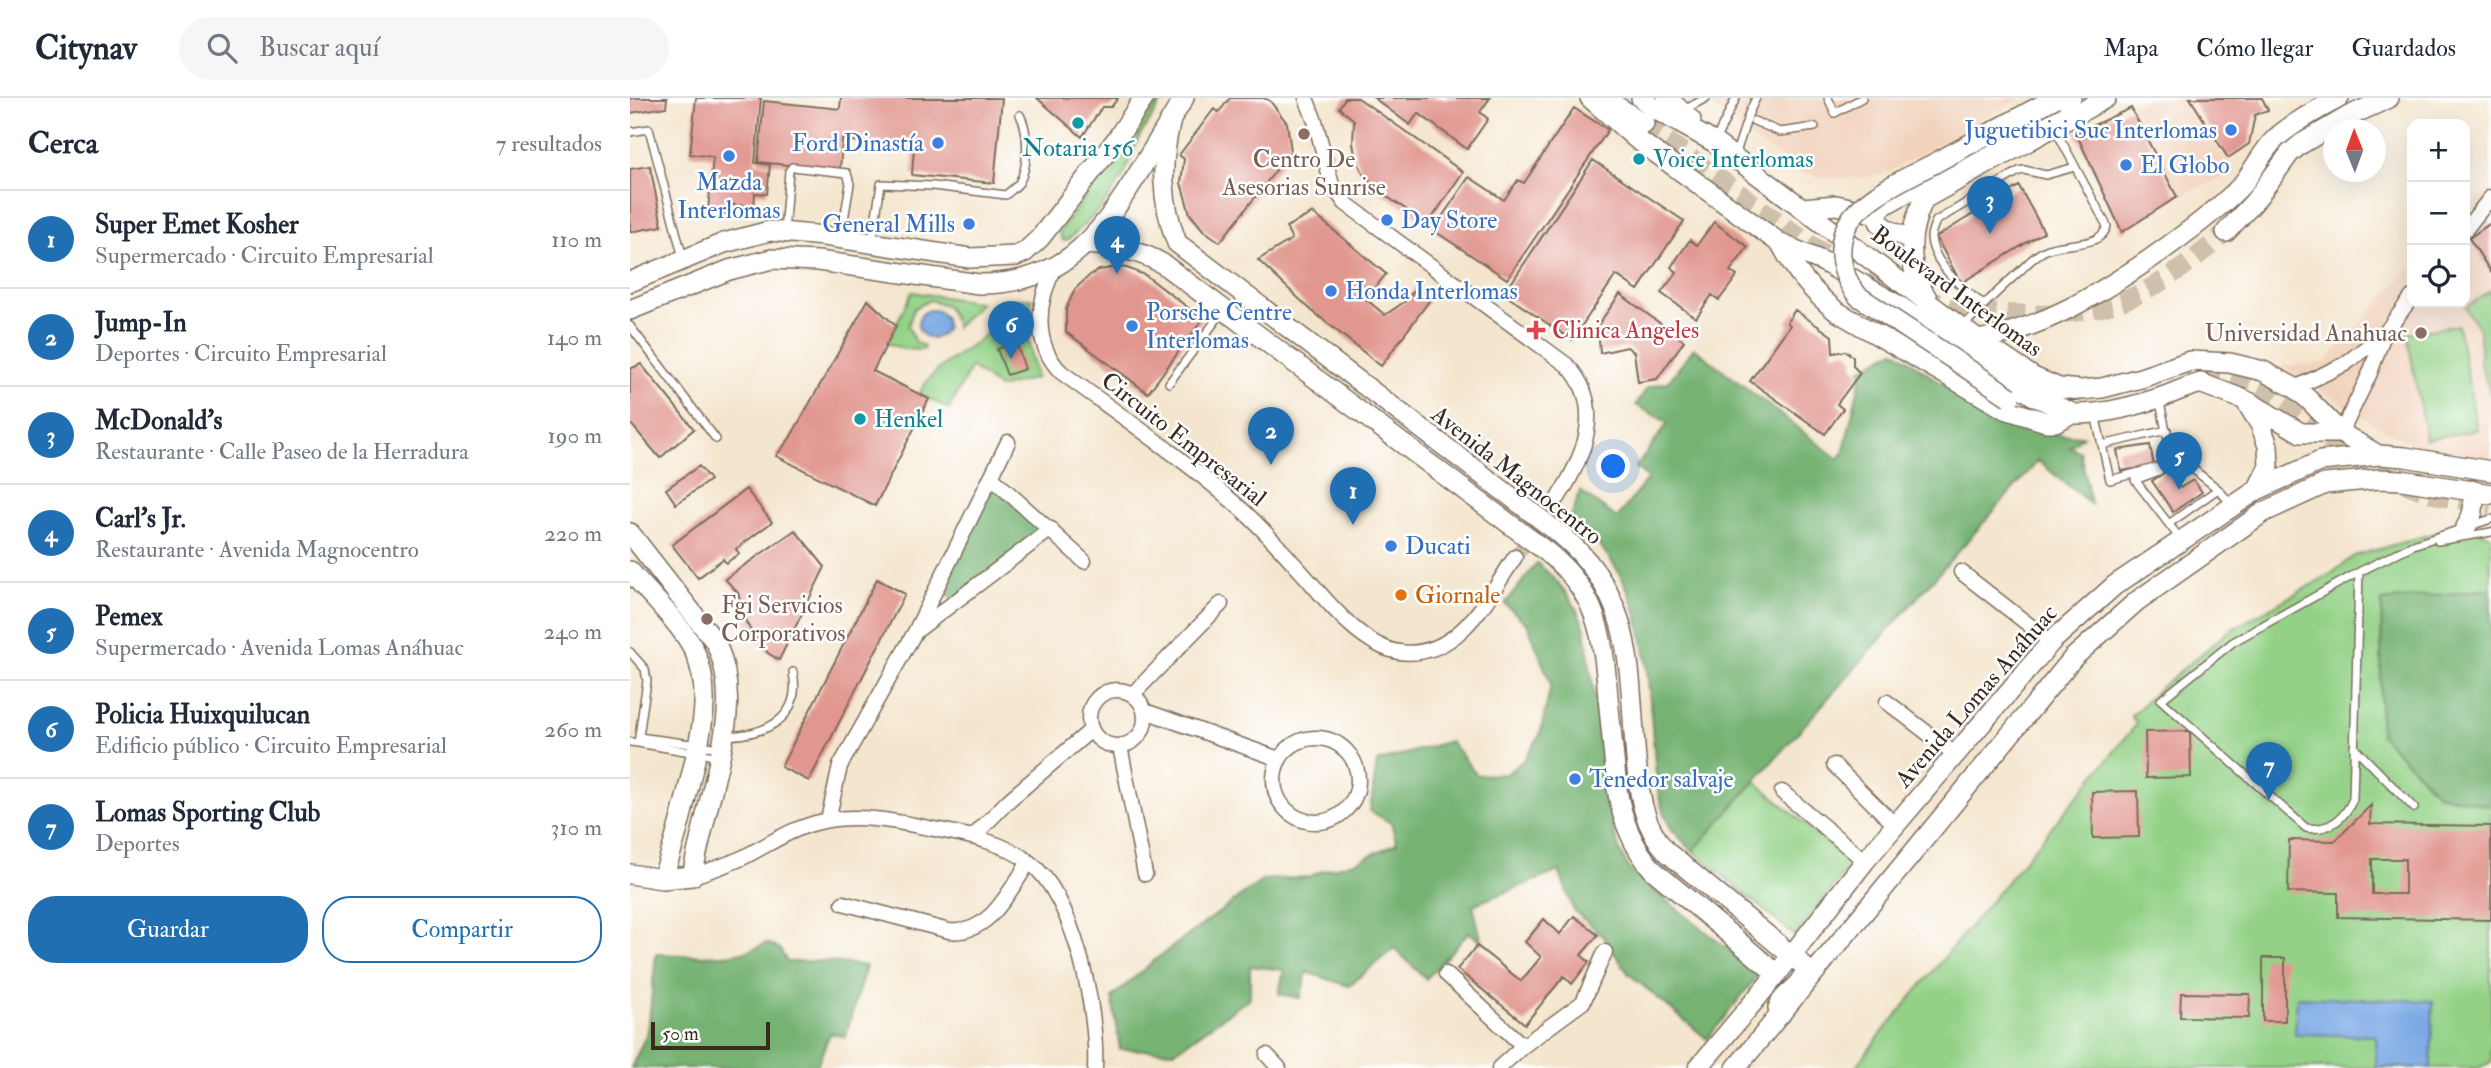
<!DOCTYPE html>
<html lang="es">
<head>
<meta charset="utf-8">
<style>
	:root { --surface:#fff; --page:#f6f6f7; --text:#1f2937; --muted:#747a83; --line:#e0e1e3; --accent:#1f6fb2 }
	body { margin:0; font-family:"IM FELL Double Pica",serif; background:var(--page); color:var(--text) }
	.controls { position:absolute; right:21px; top:21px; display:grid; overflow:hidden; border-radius:14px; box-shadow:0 7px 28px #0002 }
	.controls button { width:63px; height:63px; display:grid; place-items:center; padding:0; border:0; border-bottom:2px solid var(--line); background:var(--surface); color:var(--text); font:35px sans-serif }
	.compass { position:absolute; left:1693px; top:21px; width:63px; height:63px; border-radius:50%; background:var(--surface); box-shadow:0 7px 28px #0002; rotate:359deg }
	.scale { position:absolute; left:21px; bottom:18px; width:119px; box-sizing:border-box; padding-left:7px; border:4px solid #3b2a1e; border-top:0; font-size:19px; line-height:24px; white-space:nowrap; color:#3b2a1e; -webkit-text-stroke:5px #fff; paint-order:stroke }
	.you { position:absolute; left:984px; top:369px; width:24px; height:24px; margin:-18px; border:5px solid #fff; border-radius:50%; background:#1a73e8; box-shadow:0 0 0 10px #1a73e833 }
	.badge { display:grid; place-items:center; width:46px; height:46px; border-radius:50%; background:var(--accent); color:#fff; font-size:23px; font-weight:700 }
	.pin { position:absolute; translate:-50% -58px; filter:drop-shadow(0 2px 4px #0008) }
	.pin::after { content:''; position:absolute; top:37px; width:24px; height:21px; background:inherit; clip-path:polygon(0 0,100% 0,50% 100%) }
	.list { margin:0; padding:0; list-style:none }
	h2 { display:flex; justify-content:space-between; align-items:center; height:91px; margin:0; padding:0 28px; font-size:30px }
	h2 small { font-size:23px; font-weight:400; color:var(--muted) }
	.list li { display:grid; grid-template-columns:46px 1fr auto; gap:21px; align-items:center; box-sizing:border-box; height:98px; padding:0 28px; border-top:2px solid var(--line) }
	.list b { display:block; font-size:26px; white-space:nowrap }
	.list p { margin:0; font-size:23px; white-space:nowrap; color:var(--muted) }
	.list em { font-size:23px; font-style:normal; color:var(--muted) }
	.actions { display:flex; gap:14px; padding:21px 28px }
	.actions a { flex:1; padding:16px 0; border:2px solid var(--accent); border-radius:28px; text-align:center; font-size:24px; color:var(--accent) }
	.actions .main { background:var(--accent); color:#fff }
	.icon { flex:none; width:38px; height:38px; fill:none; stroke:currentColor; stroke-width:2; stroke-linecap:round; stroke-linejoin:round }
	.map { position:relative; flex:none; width:1861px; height:970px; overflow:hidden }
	header { display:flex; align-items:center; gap:42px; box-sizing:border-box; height:98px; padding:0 35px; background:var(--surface); border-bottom:2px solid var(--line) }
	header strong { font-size:33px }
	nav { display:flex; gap:38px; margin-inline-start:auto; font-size:24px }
	.search { width:490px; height:63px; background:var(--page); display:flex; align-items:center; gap:18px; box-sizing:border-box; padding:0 24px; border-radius:38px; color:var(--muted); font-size:26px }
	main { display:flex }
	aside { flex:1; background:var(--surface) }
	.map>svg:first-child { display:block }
</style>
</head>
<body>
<header>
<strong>Citynav</strong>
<div class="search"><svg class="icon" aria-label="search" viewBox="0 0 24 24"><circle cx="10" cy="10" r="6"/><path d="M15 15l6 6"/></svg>Buscar aquí</div>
<nav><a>Mapa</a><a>Cómo llegar</a><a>Guardados</a></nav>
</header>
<main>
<aside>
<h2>Cerca<small>7 resultados</small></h2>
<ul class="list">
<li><span class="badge">1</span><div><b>Super Emet Kosher</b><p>Supermercado · Circuito Empresarial</p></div><em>110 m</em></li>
<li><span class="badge">2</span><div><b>Jump-In</b><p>Deportes · Circuito Empresarial</p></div><em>140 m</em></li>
<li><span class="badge">3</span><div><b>McDonald's</b><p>Restaurante · Calle Paseo de la Herradura</p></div><em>190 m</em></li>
<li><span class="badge">4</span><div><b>Carl's Jr.</b><p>Restaurante · Avenida Magnocentro</p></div><em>220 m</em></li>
<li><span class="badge">5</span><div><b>Pemex</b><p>Supermercado · Avenida Lomas Anáhuac</p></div><em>240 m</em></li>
<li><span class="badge">6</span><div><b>Policia Huixquilucan</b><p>Edificio público · Circuito Empresarial</p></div><em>260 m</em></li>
<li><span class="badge">7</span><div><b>Lomas Sporting Club</b><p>Deportes</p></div><em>310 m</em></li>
</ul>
<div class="actions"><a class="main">Guardar</a><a>Compartir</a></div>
</aside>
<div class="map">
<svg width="1861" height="970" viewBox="0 0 1861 970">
	<rect width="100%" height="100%" fill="#fff"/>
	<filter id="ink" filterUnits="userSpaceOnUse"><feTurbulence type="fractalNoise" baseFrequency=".0143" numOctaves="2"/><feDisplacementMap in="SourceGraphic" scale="14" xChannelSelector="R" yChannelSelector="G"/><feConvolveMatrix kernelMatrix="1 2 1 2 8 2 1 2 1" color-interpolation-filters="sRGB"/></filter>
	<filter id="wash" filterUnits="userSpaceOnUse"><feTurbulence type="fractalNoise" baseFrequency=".00686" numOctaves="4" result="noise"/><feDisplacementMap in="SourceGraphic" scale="28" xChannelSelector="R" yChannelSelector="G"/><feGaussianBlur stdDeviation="1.57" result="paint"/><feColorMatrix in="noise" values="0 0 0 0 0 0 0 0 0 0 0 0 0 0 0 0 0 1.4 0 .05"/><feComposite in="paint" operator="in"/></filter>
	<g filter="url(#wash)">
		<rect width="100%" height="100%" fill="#f4e6ce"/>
		<!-- built -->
		<path fill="#f2d4be" d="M1070 0H1391L1259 74 1232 80H1199L1169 73 1126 43Z
			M1521 0H1554L1604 74 1548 99 1501 9Z
			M1861 90V362L1792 351 1742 325 1653 268 1694 265 1782 168V205H1835V113Z"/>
		<!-- green -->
		<path fill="#93d186" stroke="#677e52" stroke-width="2" d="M531 0H534L509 39 494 77 472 109 439 141 433 143 429 134Z
			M1861 192V297L1850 265V232L1835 210Z
			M282 194 351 205 325 230V225L317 208 300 202 284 210 278 228 286 245 294 248V252L274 251 257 245Z
			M402 200 398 240 406 280 369 290 341 269 319 311 289 296C305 267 325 261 349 242 364 231 375 216 386 201Z
			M1828 227 1847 332 1796 341 1777 236Z
			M1837 426 1861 438V491L1752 503 1750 636 1808 696 1861 708V964L1848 970H1225L1247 941 1507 626 1501 618 1531 589 1599 533 1701 476 1724 458Z
			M1125 683 1221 766 1165 838 1063 753Z"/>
		<!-- forest -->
		<path fill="#76b373" stroke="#586e48" stroke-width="2" d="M1064 250 1208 361 1213 356 1232 275 1231 271 1265 252C1323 294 1378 338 1453 338L1440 349 1450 354 1461 406 1408 363 1063 753C1056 746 1047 738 1041 730 1027 707 1026 678 1024 652 1015 559 1021 484 941 420L950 393 987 420 1018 380 1006 369 1038 325 1006 307 1018 289 1038 284Z
			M362 379 420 431 324 504 310 483Z
			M907 465C930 484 945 503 955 531L981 723 990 753 1001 774 1129 876 1077 941 998 875 972 837 944 813 929 773 843 807 852 845 839 834 796 881 764 850 719 888 677 874 670 900 649 896 654 872 620 868V900L545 953 490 951 482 899 526 861 633 782 679 779 692 773 728 763 767 745 761 725 740 713 747 664 820 643 847 677 876 676 894 662 910 637 921 587 898 527 875 506Z
			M1861 491V708L1808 696 1750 636 1752 503Z
			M136 845 149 850 157 864 193 863 236 868 215 939 200 935 186 970H1L18 933 26 856C61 857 105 863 136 845Z"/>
		<!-- water -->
		<path fill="#7aa9e4" stroke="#5a6a81" stroke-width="2" d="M288 226a14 14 0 1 1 28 0a14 14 0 1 1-28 0Z
			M1667 899 1803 903 1801 970 1746 969V938L1665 936Z"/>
		<g id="blocks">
			<!-- building -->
			<path fill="#e1978f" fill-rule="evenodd" d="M0 0H37L36 9 0 15Z
				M66 0H131L125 65 140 67 137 96 125 95 124 109 97 106 96 115 78 113 83 59 60 56Z
				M211 0H372L364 85 282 77 284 49 212 42 210 72 128 64 134 3 210 11Z
				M407 0H488L481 9H472L452 39Z
				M600 0H634L640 3 657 25 661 53 590 144 573 132 560 116 551 85 554 61 549 57 584 11 589 14Z
				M715 0H728L833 74 798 126 747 92 733 76 725 57 723 45 724 22 709 10Z
				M744 0H860L850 14 858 21 837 51 788 15 780 27Z
				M1560 0H1632L1638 12 1625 17 1619 46 1598 60Z
				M944 10 978 32 877 181 803 132 839 79 874 102 888 82 894 85Z
				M1501 10 1547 99 1492 134 1446 35Z
				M963 62 1054 123 1008 192 986 177 942 242 874 196Z
				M20 68 32 128 0 134V71Z
				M1389 88 1414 134 1331 185 1306 139Z
				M683 115 756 176 736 201 755 217 777 202 787 188 802 199 751 268 681 212 628 162 662 141 656 129Z
				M1084 124 1118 149 1100 173 1107 178 1089 202 1082 197 1066 220 1031 195 1047 174 1041 169 1060 142 1067 147Z
				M1861 125V174L1839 140Z
				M488 169 497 170 515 177 573 221 518 295 436 234V211L445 191 460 177 469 172Z
				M990 196 1054 243 1027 281 1008 284 1004 254 997 249 970 255 968 227Z
				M238 202 266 228 243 273 299 301 245 408 146 358 160 340Z
				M1165 212 1202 238 1203 255 1216 253 1223 259V268L1230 275 1207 306 1213 311 1195 336 1120 283 1160 227 1157 224Z
				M373 228H389L390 244H386L395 271 377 277 367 251 386 244 374 245Z
				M11 266 64 331 30 360 0 325V271Z
				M1520 347 1524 368 1491 373 1487 352Z
				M69 368 80 382 46 406 36 391Z
				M1538 372 1550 390 1563 382 1572 394 1543 414 1522 383Z
				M116 391 142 424 106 451 109 456 96 465 93 461 68 480 42 447Z
				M165 432 195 469 149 562 138 555 122 535 116 524 108 495 95 481Z
				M247 481 275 496 179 683 151 669Z
				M1560 633 1561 679 1516 680 1515 634Z
				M1508 693 1509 739 1463 740 1462 694Z
				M1741 707 1740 726 1861 728V822L1708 819V795L1658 794 1659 742 1705 743ZM1742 761H1775V796H1742Z
				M944 818 968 837 951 857 959 864 942 886 934 878 895 926 827 871 847 848 891 883 911 859 895 844 914 821 930 836Z
				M1633 860H1655V923H1633Z
				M1551 895 1620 896 1619 920 1550 919Z"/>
		</g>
	</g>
	<g filter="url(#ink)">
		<use href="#blocks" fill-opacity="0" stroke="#7c6c5c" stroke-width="2"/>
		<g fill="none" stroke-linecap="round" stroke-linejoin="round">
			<!-- street-tunnel -->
			<path stroke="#cfc0ab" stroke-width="14" stroke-dasharray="14 7" stroke-linecap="butt" d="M885 459 928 400"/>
			<!-- secondary-tunnel -->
			<path stroke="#cfc0ab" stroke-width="19" stroke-dasharray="19 10" stroke-linecap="butt" d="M1014 26 1178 145 1210 165
				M1237 179C1299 213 1415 228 1484 206 1527 192 1563 163 1596 134
				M1572 285C1646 271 1669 332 1724 362 1745 374 1790 393 1813 399 1829 402 1845 404 1861 407"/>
			<defs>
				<path id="lane" d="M1198 0 1205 15 1232 0
					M1052 13 1076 0
					M1124 23 1150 34 1185 29
					M0 34 19 31 53 160
					M1085 43 1106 0
					M1105 58 1119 15 1126 0
					M154 134 159 73 162 69 217 75 220 86 211 140
					M242 144 251 86 303 88 376 97C380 93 386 89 389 85 399 68 399 33 390 17
					M1353 206C1334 192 1302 165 1301 139 1301 134 1304 128 1306 123L1389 73 1394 72 1416 77 1445 69
					M0 228 86 341
					M1333 229C1351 209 1370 191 1391 172 1398 165 1406 156 1416 152 1434 143 1471 151 1477 128L1424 29
					M539 285 593 213
					M1465 316 1480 382 1543 365 1529 300
					M1472 347 1537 332
					M1540 369 1554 364 1588 391 1602 407
					M1529 373 1505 382 1551 442
					M1540 425 1588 391
					M1808 443 1861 434
					M1729 474 1723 701C1714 722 1699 733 1676 730L1531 602 1603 544 1729 474 1783 447 1861 421
					M0 554 15 571 17 583 8 645 0 644
					M97 638C138 636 172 620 163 574
					M9 639 91 650
					M8 645 90 659
					M1724 649 1784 710"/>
				<path id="street" d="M676 0 685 23 702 87 715 105 937 267C976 308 954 359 928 400
					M1835 132 1861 99
					M426 168C407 201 402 245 431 274 491 318 553 360 609 409 635 432 659 460 682 486 702 510 736 549 769 554 828 562 858 500 885 459
					M1665 290 1715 266 1755 235 1782 199
					M1711 335 1740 275 1754 236
					M361 379 454 463
					M1331 474 1421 544
					M289 531 421 431
					M459 620a28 28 0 1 1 56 0a28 28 0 1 1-56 0Z
					M503 596 591 506
					M1257 604 1326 657
					M515 613 649 661
					M644 682a42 42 0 1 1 84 0a42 42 0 1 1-84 0Z
					M490 648 515 776
					M1204 667 1265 727
					M1152 694 1235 763
					M198 722 210 668 285 534 378 344
					M343 739 379 702 461 632
					M62 778C79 773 96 767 112 760 140 746 163 729 194 723 228 716 265 723 299 730 334 737 370 742 399 764 445 798 468 915 465 970
					M213 805 319 833C359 838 379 793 399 764
					M816 876 893 948
					M637 957 649 970
					M869 970 893 948 953 904 975 854"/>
				<path id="secondary" d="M960 0 1004 39 1151 146 1194 164 1269 208 1404 298 1442 315
					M1011 0 1026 12 1084 44 1348 242 1403 279 1429 290 1452 292 1472 290 1511 280 1560 263 1600 265 1633 273 1665 290 1679 302 1711 335 1748 357
					M1037 0 1061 22
					M976 1 1014 26
					M541 22C530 65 531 103 547 145L930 436C1006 498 998 572 1006 661 1009 696 1013 729 1038 755L1173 867C1180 887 1153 893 1148 910L1151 916
					M1173 110 1206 107 1243 115
					M1596 134 1624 104 1660 55 1671 46 1719 18 1759 0
					M1281 141C1267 135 1239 130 1251 109L1441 0
					M456 146C484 148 509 152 533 166L917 454C968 495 973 537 978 599 981 629 984 660 987 691 992 722 1002 748 1023 772L1147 876
					M1151 146C1166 175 1181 192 1206 213L1375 311 1416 324H1425L1442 315
					M0 184 94 145 140 133 194 138 340 160 386 158 395 154 410 140 486 42 514 0
					M1297 200C1276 170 1278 133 1294 101L1476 0
					M0 212 99 172 142 161 188 163 349 186C431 186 466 143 506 79 522 53 538 26 554 0
					M1348 242C1413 230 1466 198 1520 161 1550 140 1582 117 1608 91 1623 76 1631 54 1646 40 1664 24 1688 11 1709 0
					M1570 285 1615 302 1631 328 1638 348 1639 368 1627 392
					M1619 304 1671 335H1711
					M1430 315C1464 319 1498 310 1529 300 1544 295 1557 288 1572 285
					M1836 429C1844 416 1845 407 1842 392
					M0 435 86 545C108 595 94 643 82 693 75 721 68 750 62 778L32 781 0 776
					M0 473C20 497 50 525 64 552 84 595 70 640 60 683 52 717 44 749 32 781
					M1068 970 1147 876 1235 763 1421 544 1485 487 1627 392 1691 363 1749 357 1775 359 1861 373
					M1106 970 1443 560 1507 503 1634 414 1695 386 1749 381 1772 382 1861 396"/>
			</defs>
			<!-- lane casing -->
			<use href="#lane" stroke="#7c6c5c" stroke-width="10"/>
			<!-- street casing -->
			<use href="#street" stroke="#7c6c5c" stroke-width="17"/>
			<!-- secondary casing -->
			<use href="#secondary" stroke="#7c6c5c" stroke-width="22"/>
			<!-- lane -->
			<use href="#lane" stroke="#fff" stroke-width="7"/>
			<!-- street -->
			<use href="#street" stroke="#fff" stroke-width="14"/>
			<!-- secondary -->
			<use href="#secondary" stroke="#fff" stroke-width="19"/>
			<defs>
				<path id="secondary-bridge" d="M1380 299 1228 198C1209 175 1204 144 1222 119 1239 97 1278 79 1303 66 1344 44 1384 22 1425 0"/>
			</defs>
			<!-- secondary-bridge casing -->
			<use href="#secondary-bridge" stroke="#7c6c5c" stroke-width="22" stroke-linecap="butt"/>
			<!-- secondary-bridge -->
			<use href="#secondary-bridge" stroke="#fff" stroke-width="19"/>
		</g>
	</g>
	<!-- markers -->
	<g fill="#0f9aa8" stroke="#fff" stroke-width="2.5">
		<circle cx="448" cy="25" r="7"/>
		<circle cx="1009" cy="61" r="7"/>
		<circle cx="230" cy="321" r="7"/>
	</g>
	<g fill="#3f7fe0" stroke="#fff" stroke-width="2.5">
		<circle cx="1601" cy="32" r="7"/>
		<circle cx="308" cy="45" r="7"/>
		<circle cx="99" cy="58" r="7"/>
		<circle cx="1496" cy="67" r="7"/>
		<circle cx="757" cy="122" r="7"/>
		<circle cx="339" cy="126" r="7"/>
		<circle cx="701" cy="193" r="7"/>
		<circle cx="502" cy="228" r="7"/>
		<circle cx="761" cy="448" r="7"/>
		<circle cx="945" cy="681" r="7"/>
	</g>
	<g fill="#8d6e63" stroke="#fff" stroke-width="2.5">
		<circle cx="674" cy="36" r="7"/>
		<circle cx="1791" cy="235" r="7"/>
		<circle cx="77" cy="521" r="7"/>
	</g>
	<path fill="#e0444e" stroke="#fff" stroke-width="2.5" d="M902.5 221.5h7v7h7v7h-7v7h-7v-7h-7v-7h7z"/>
	<circle fill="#e8710a" stroke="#fff" stroke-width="2.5" cx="771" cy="497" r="7"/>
	<g text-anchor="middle" stroke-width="5" stroke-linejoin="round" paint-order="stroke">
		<!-- shop labels -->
		<g font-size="24" fill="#366cbe" stroke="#fff" text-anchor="start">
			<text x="1587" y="40" text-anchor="end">Juguetibici Suc Interlomas</text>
			<text x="294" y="53" text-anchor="end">Ford Dinastía</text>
			<text x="1510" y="75">El Globo</text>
			<text x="99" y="92" text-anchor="middle">Mazda<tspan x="99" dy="28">Interlomas</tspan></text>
			<text x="771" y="130">Day Store</text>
			<text x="325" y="134" text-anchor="end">General Mills</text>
			<text x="715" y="201">Honda Interlomas</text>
			<text x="516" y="222">Porsche Centre<tspan x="516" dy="28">Interlomas</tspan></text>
			<text x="775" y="456">Ducati</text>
			<text x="959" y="689">Tenedor salvaje</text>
		</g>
		<!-- culture labels -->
		<g font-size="24" fill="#0d838f" stroke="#fff" text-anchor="start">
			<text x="448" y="58" text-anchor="middle">Notaria 156</text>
			<text x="1023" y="69">Voice Interlomas</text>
			<text x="244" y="329">Henkel</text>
		</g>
		<!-- education labels -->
		<g font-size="24" fill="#785e54" stroke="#fff">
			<text x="674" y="69">Centro De<tspan x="674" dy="28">Asesorias Sunrise</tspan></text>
			<text x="1777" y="243" text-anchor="end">Universidad Anahuac</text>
			<text x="91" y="515" text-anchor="start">Fgi Servicios<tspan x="91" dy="28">Corporativos</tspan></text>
		</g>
		<!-- street labels -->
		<g font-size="24" fill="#3b2a1e" stroke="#fff">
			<text transform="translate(1327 193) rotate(36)" y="8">Boulevard Interlomas</text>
			<text transform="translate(554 341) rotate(38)" y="8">Circuito Empresarial</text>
			<text transform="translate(887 377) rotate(38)" y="8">Avenida Magnocentro</text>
			<text transform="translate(1346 598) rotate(-49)" y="8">Avenida Lomas Anáhuac</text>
		</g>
		<!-- health labels -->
		<g font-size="24" fill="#be3a42" stroke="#fff" text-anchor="start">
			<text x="922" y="240">Clinica Angeles</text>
		</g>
		<!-- food labels -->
		<g font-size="24" fill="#c56008" stroke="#fff" text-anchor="start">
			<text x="785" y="505">Giornale</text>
		</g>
	</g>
</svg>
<div class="controls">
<button>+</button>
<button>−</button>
<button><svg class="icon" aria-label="locate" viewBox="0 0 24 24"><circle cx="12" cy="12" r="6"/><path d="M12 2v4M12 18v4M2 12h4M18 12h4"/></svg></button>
</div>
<svg class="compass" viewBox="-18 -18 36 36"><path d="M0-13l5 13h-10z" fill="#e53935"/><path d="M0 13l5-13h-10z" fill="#747a83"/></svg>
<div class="scale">50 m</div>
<div class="you"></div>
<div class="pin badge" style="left:723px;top:427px">1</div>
<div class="pin badge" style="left:641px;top:367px">2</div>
<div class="pin badge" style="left:1360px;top:136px">3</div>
<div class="pin badge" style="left:487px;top:176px">4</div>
<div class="pin badge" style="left:1549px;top:392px">5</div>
<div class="pin badge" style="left:381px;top:261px">6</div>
<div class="pin badge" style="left:1639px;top:702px">7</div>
</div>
</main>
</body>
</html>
